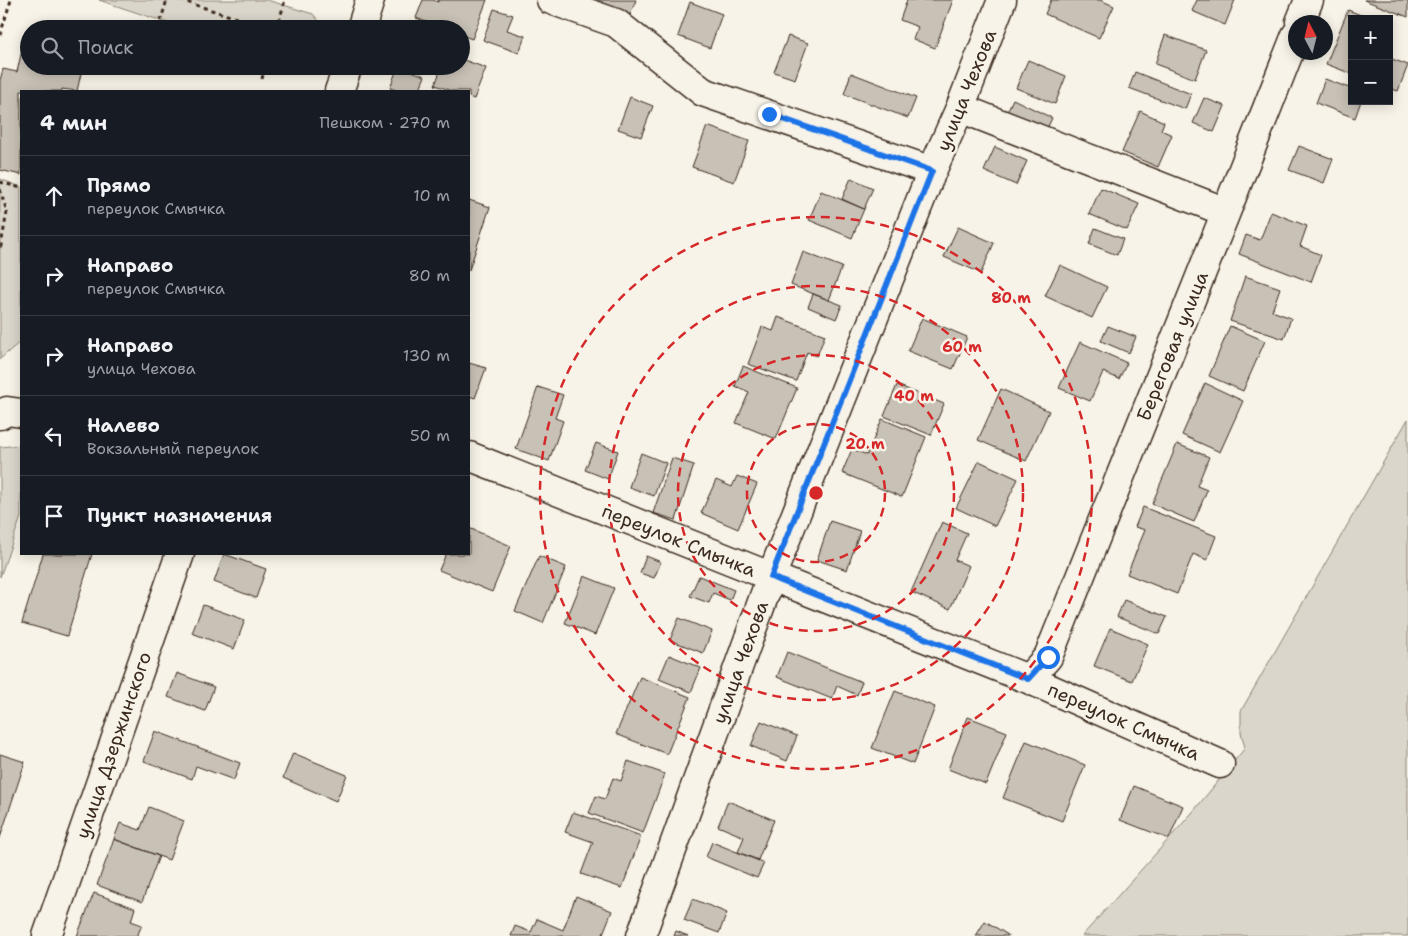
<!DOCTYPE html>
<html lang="ru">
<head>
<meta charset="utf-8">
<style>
	:root { --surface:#171b24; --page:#242831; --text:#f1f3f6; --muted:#9ea1a6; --line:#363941 }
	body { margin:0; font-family:"Shantell Sans",sans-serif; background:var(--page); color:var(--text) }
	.controls { position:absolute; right:15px; top:15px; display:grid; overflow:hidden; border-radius:0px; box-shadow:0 2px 12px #0003 }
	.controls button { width:45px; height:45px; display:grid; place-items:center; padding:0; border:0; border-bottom:1px solid var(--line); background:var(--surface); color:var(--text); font:25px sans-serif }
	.compass { position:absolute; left:1288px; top:15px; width:45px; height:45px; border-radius:50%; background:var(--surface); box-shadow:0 2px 12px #0003; rotate:353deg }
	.stop { position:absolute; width:15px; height:15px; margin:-11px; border:4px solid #1a73e8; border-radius:50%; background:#fff }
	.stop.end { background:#1a73e8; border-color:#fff; box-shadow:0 1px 5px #0008 }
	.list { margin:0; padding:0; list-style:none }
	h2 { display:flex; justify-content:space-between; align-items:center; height:65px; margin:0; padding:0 20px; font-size:21px }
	h2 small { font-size:16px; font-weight:400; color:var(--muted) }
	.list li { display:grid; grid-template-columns:32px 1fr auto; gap:15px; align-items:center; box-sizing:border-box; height:80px; padding:0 20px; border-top:1px solid var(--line) }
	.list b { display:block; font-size:19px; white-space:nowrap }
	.list p { margin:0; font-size:16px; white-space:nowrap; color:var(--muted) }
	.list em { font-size:16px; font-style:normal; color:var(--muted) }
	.icon { flex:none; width:28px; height:28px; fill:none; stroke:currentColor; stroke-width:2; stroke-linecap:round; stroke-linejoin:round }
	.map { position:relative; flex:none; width:1408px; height:936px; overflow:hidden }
	.search { position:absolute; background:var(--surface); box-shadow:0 2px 12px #0003; left:20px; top:20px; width:450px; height:55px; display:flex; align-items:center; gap:12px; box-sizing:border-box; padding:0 18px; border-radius:28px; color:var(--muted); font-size:19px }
	.panel { position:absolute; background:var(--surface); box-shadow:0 2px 12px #0003; left:20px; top:90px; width:450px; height:465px; border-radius:0px }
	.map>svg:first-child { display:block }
</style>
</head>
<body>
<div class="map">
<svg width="1408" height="936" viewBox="0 0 1408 936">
	<rect width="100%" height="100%" fill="#f7f3e8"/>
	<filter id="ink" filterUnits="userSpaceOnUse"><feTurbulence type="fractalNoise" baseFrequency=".02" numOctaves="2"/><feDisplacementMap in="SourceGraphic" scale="10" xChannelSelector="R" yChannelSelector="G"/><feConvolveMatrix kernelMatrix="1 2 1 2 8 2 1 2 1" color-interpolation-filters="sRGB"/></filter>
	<g filter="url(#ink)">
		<!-- green -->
		<path fill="#dbd6cb" stroke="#8b8074" d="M99 0H267L313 14 323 26 324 29H186Z
			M0 179 21 187V341L0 359Z
			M1408 419V936H1082L1192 813 1245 748 1241 732V711Z
			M21 445V517L0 577V447Z"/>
		<!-- building -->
		<path fill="#c8c1b6" stroke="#3b2a1e" d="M423 0H433L438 2V0H487L472 39 461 35V29H445L416 18Z
			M597 0H636L629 18 595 5Z
			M907 0H953L935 48 913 39 918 27 900 20Z
			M1051 0H1100L1114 6 1099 38 1045 14Z
			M1197 0H1235L1225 25 1192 11Z
			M1364 0H1408V17Z
			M690 2 722 14 710 48 678 36Z
			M494 9 513 15 507 30 525 36 519 53 483 40Z
			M1348 10 1371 19H1352V74L1326 64Z
			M1165 35 1206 50 1195 79 1155 64Z
			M788 36 808 43 795 79 774 72Z
			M21 54 29 56V66H72L82 69 77 91 62 89V91H21V175L0 170V80L3 69 17 72Z
			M1389 58 1408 65 1398 91 1389 88Z
			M461 59 486 68 474 99 469 97V91H452L435 85 442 66H461Z
			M1028 60 1066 76 1055 104 1016 88Z
			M398 66 425 76 419 91H399L390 88Z
			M1135 72 1191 94 1185 109 1129 88Z
			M851 73 916 98 908 118 844 94Z
			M1325 79 1352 89V101H1361L1355 118 1316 103Z
			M630 97 653 106 641 137 618 129Z
			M1204 98 1225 106 1214 132 1193 123Z
			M1013 99 1052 118 1045 133 1006 114Z
			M1140 111 1164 122 1161 130 1172 135 1158 167 1122 152Z
			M707 126 749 141 734 182 692 167Z
			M1299 146 1333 159 1324 183 1289 170Z
			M995 147 1027 161 1016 185 984 171Z
			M851 178 873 188 864 209 842 199Z
			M1101 188 1139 204 1127 230 1089 214Z
			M821 191 864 209 852 238 809 220Z
			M469 200 490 207 469 270Z
			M1271 212 1307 226 1300 246 1321 255 1311 282 1239 254 1246 235 1260 240Z
			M958 227 994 243 981 273 944 257Z
			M1095 228 1123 239 1117 255 1089 244Z
			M803 252 842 267 829 300 791 285Z
			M1060 265 1107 287 1092 318 1045 296Z
			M1245 276 1280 288 1272 311 1291 318 1284 339 1230 321Z
			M813 294 842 305 836 319 808 307Z
			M778 317 825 335 817 356 807 352 796 381 748 364 762 327 773 331Z
			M922 318 967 337 953 369 908 351Z
			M1108 326 1136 337 1129 353 1101 341Z
			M1230 326 1265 341 1243 391 1209 376Z
			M1080 342 1127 363 1119 379 1103 372 1090 401 1059 388Z
			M469 363 486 368 475 398 469 396Z
			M743 366 797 388 776 439 736 423 749 392 735 386Z
			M1205 383 1243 401 1220 452 1182 435Z
			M897 385 944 404 931 435 884 416Z
			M538 387 563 395 555 418 563 421 549 461 516 449Z
			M1001 389 1049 411 1026 461 978 440Z
			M882 419 926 437 902 497 842 473 852 449 867 455Z
			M596 443 618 451 608 479 585 470Z
			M1177 444 1209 457 1197 486 1207 490 1194 522 1152 504Z
			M641 453 666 463 654 496 629 487Z
			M672 458 694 465 676 520 653 513Z
			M979 461 1018 479 995 526 956 508Z
			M737 476 757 484 738 529 701 513 716 480 732 487Z
			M1143 507 1216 536 1207 560 1193 554 1177 594 1127 574 1145 530 1135 527Z
			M830 521 860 531 847 570 817 560Z
			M942 522 967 533 955 560 969 566 950 609 911 592Z
			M469 528 511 546 492 592 439 570 446 554H469Z
			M43 554H92L67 636 22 623Z
			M224 554 266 569 256 598 214 582Z
			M539 556 566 567 543 623 515 611Z
			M646 556 661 562 654 578 640 573Z
			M584 576 614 588 595 635 565 623Z
			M699 576 734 590 730 600 713 593 709 603 690 596Z
			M1124 600 1167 617 1159 634 1117 617Z
			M203 605 245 620 234 649 192 633Z
			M679 618 712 631 703 653 670 640Z
			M1110 628 1148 644 1132 681 1094 666Z
			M787 652 862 682 857 695 837 686 832 699 777 677Z
			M669 655 701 668 691 692 659 679Z
			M177 673 214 687 205 711 168 697Z
			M640 677 690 697 667 754 616 734Z
			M895 691 935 707 913 764 872 748Z
			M968 717 1007 732 986 784 948 769Z
			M761 721 797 736 787 761 751 746Z
			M155 731 240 763 234 780 196 766 192 779 144 761Z
			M1026 741 1085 765 1062 821 1003 798Z
			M293 753 347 775 336 801 283 778Z
			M0 754 25 762 0 838Z
			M628 761 665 774 643 833 589 813 596 796 605 799 613 778 621 781Z
			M1134 786 1183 806 1169 839 1120 820Z
			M728 801 774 820 758 860 738 852 744 837 718 826Z
			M149 807 184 821 169 860 114 839 120 823 140 830Z
			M573 812 641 836 622 888 581 874 593 842 565 832Z
			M114 839 159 856 142 902 97 885Z
			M712 842 764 863 757 878 706 857Z
			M94 893 135 908 131 921 142 925 137 936H77Z
			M576 896 612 911 602 936H511L515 926 531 932 537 919 563 930Z
			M693 899 727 913 719 933 684 920Z
			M985 921 1008 935V936H976Z
			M676 931 688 936H674Z"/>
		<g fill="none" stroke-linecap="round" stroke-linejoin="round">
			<defs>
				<path id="minor" d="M551 0 616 23 703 92 932 171
					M1300 22 1309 0
					M361 29 370 0
					M339 91 348 66
					M960 108 1226 212
					M0 415 7 411 21 413
					M469 456 1028 679 1048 657 1226 212 1296 35
					M1028 679 1220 764
					M47 936 180 554
					M641 936 771 577 932 171 960 108 1002 0"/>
			</defs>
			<!-- minor casing -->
			<use href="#minor" stroke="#3b2a1e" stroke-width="31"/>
			<!-- path -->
			<path stroke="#3b2a1e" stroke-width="3" stroke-dasharray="4 4" stroke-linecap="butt" d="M180 0 271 29
				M158 29 167 0
				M277 29 285 0
				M0 35 11 0
				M262 79 265 66
				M0 182 21 188
				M0 189 7 212 0 251"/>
			<!-- minor -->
			<use href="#minor" stroke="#f7f3e8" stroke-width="28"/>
		</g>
	</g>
	<g fill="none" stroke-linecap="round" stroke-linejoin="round" filter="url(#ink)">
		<!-- route -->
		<path stroke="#1a73e8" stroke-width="6" d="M769 114 932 171 771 577 1028 679 1048 657"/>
	</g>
	<!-- distance rings -->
	<g fill="none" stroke="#d62828" stroke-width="2.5" stroke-dasharray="9 6">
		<circle cx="816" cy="493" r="69"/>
		<circle cx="816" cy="493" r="138"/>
		<circle cx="816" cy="493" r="207"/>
		<circle cx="816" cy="493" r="276"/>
	</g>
	<g text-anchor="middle" stroke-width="5" stroke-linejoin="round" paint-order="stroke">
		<!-- street labels -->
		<g font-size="19" fill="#3b2a1e" stroke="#f7f3e8">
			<text transform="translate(966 90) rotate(-68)" y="7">улица Чехова</text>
			<text transform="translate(1172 346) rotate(-68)" y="7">Береговая улица</text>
			<text transform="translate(679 540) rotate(22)" y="7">переулок Смычка</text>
			<text transform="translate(740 662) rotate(-70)" y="7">улица Чехова</text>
			<text transform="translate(1124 721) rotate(24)" y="7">переулок Смычка</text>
			<text transform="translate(113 745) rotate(-71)" y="7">улица Дзержинского</text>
		</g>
	</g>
	<circle cx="816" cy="493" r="8" fill="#d62828" stroke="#f7f3e8" stroke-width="2.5"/>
	<g font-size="15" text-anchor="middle" font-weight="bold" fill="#d62828" stroke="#f7f3e8" stroke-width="5" stroke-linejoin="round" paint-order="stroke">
		<text x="1011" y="303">80 m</text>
		<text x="962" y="352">60 m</text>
		<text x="914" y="401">40 m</text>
		<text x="865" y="449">20 m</text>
	</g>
</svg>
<div class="controls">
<button>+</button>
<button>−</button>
</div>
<svg class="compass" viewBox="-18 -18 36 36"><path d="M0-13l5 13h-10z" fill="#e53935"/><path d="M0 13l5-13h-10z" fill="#9ea1a6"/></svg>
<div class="stop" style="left:1048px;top:657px"></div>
<div class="stop end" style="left:769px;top:114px"></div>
<div class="search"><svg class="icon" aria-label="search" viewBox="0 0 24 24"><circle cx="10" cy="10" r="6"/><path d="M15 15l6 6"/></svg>Поиск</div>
<section class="panel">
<h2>4 мин<small>Пешком · 270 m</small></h2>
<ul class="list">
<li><svg class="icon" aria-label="ahead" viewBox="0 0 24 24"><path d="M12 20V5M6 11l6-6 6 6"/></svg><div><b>Прямо</b><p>переулок Смычка</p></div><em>10 m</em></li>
<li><svg class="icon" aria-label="right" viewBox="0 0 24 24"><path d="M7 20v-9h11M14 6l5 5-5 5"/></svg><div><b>Направо</b><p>переулок Смычка</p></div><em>80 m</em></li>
<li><svg class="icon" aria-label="right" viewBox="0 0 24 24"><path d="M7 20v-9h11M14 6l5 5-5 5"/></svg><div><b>Направо</b><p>улица Чехова</p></div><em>130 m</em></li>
<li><svg class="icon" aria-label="left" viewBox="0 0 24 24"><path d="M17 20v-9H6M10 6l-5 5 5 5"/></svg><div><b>Налево</b><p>Вокзальный переулок</p></div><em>50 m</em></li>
<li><svg class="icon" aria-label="arrive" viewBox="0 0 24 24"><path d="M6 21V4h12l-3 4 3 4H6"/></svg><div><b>Пункт назначения</b></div></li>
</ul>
</section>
</div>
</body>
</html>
